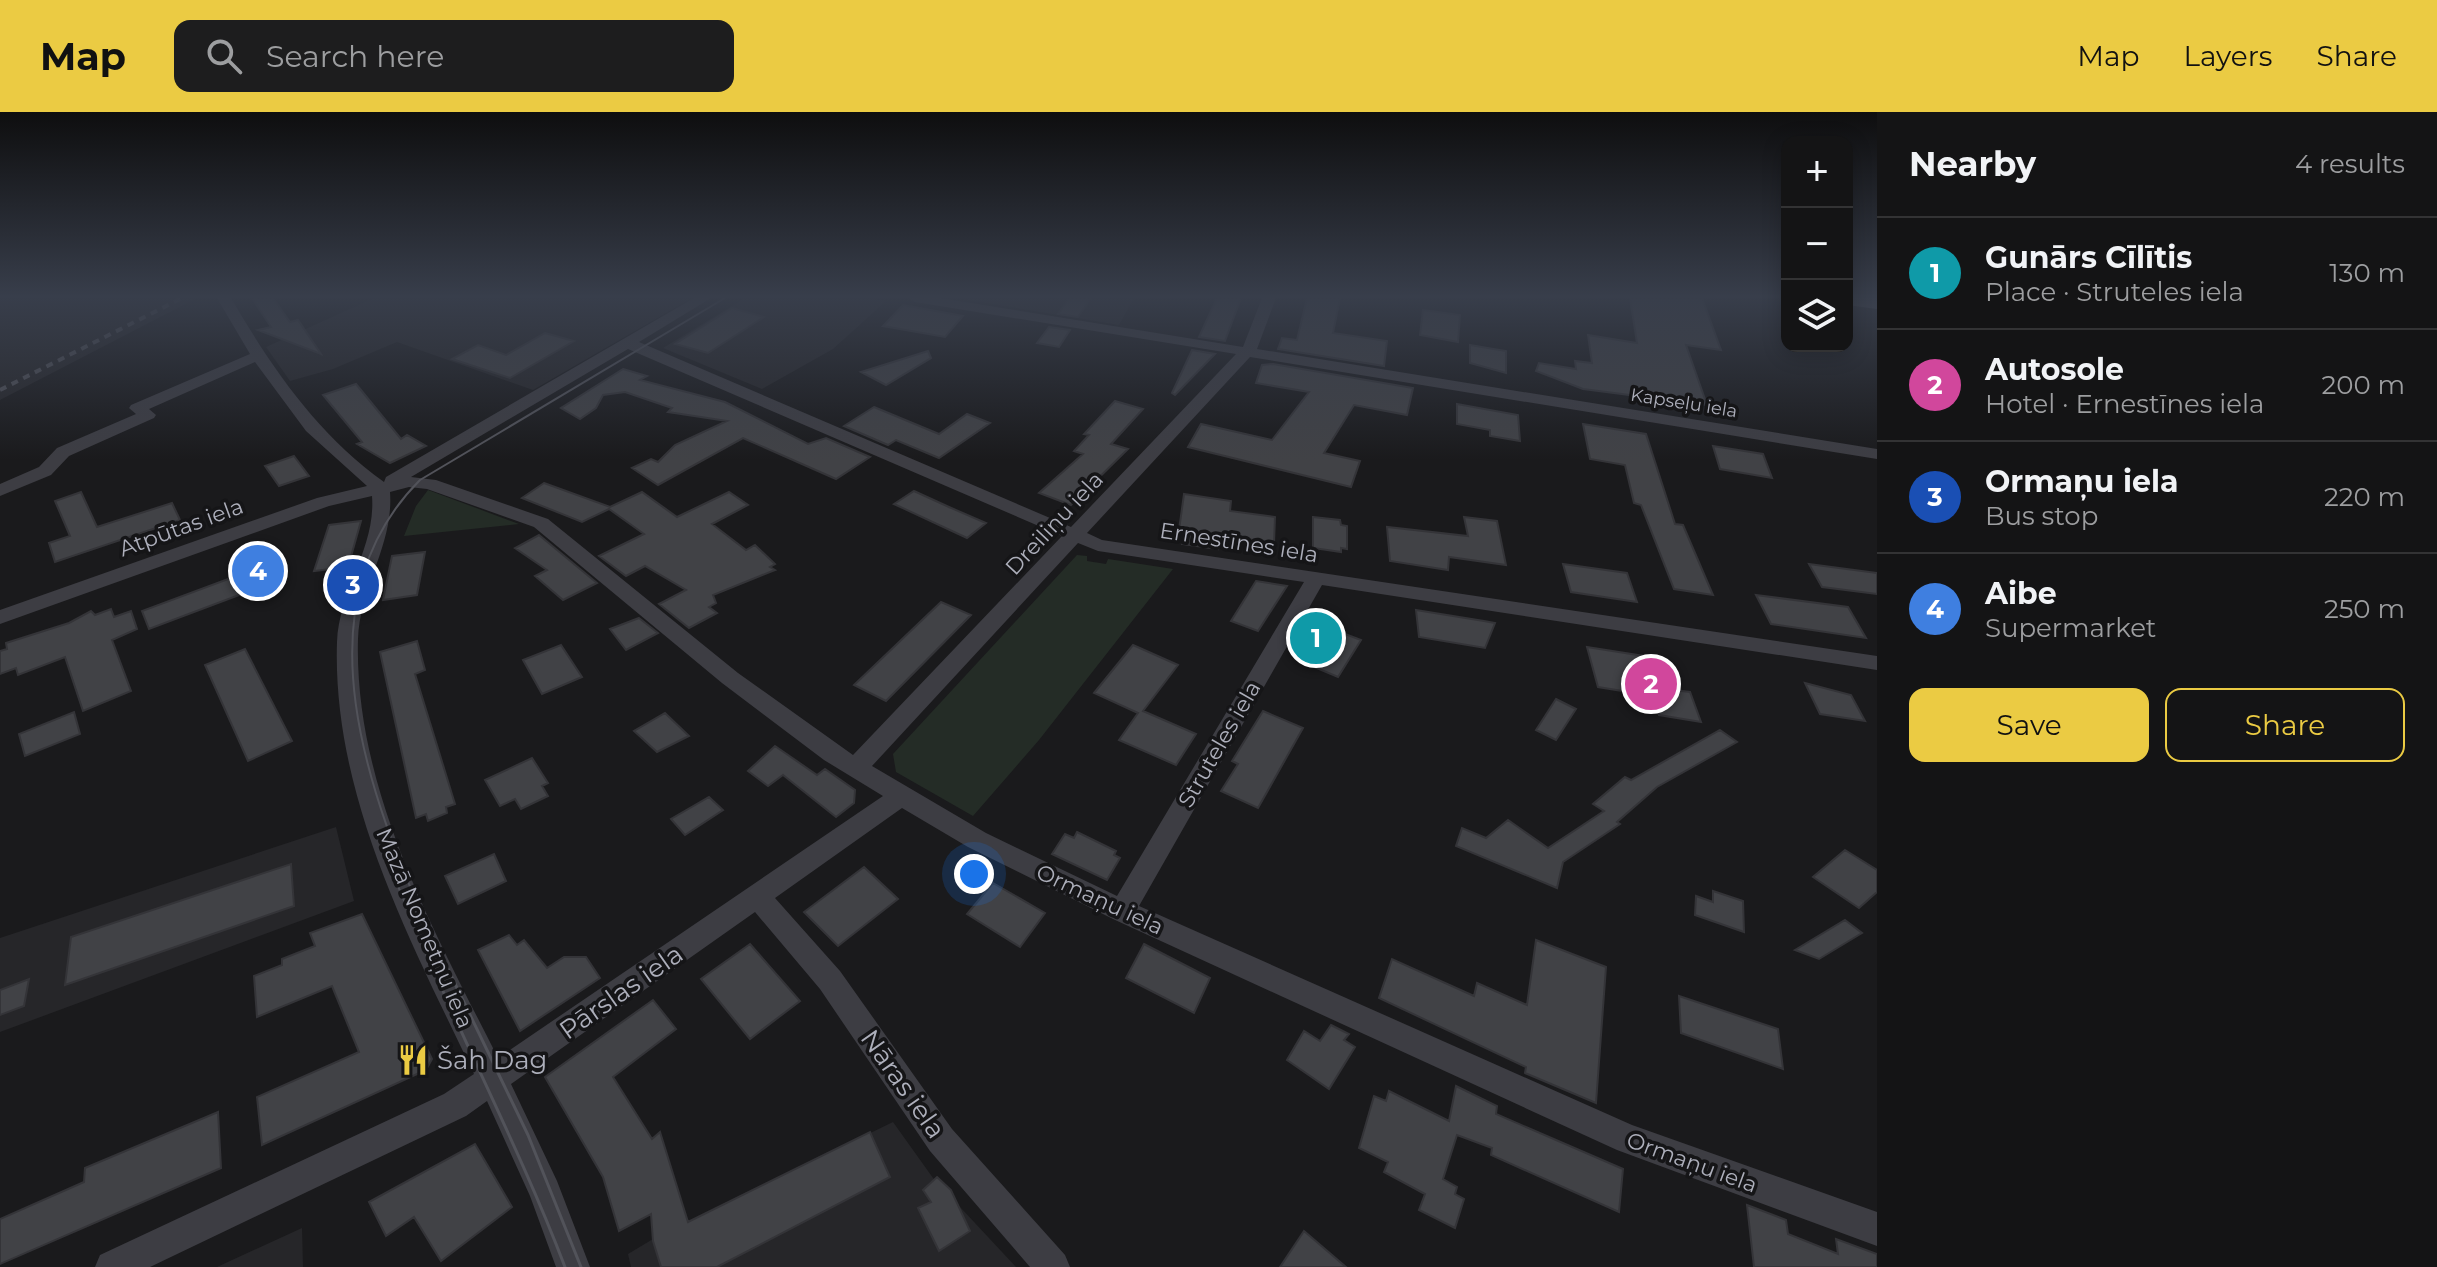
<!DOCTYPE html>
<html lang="en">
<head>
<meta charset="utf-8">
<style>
	:root { --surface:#141415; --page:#1d1d1e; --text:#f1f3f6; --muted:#9d9ea0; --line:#333334; --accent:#ebcb43 }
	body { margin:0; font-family:Montserrat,sans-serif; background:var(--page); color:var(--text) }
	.controls { position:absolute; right:24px; top:24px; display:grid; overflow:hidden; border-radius:16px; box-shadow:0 4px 20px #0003 }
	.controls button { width:72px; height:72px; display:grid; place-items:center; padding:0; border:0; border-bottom:2px solid var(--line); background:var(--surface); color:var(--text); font:40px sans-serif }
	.you { position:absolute; left:974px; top:762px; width:28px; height:28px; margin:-20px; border:6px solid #fff; border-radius:50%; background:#1a73e8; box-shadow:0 0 0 12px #1a73e833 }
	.badge { display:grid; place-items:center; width:52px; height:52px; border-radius:50%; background:var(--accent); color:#fff; font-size:26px; font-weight:700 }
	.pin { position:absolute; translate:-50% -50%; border:4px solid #fff; box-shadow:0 2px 8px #0006 }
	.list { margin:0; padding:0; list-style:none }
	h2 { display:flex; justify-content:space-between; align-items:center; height:104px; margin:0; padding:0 32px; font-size:34px }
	h2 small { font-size:26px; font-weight:400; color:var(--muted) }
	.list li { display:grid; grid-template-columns:52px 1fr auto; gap:24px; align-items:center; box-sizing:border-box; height:112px; padding:0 32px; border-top:2px solid var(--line) }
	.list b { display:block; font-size:30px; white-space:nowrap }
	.list p { margin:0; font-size:26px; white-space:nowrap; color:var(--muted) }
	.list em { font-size:26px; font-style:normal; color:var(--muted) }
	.actions { display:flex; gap:16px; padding:24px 32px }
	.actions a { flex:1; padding:18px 0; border:2px solid var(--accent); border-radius:16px; text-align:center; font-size:28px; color:var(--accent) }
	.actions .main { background:var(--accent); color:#111 }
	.icon { flex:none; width:44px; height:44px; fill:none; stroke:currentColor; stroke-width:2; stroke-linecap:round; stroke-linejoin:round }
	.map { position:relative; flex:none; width:1877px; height:1155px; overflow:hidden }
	header { display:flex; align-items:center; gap:48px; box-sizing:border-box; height:112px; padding:0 40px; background:var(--accent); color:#111 }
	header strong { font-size:38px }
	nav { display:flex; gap:44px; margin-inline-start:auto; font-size:28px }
	.search { width:560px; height:72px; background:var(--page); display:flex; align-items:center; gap:20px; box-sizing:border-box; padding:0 28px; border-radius:16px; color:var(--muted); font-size:30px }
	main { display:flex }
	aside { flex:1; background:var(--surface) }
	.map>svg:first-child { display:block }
</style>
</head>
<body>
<header>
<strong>Map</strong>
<div class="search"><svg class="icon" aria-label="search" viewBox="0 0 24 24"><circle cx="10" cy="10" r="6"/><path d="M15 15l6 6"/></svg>Search here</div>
<nav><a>Map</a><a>Layers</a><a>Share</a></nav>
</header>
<main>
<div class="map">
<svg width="1877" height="1155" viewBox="0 0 1877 1155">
	<rect width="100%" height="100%" fill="#1a1a1c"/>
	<!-- built -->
	<path fill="#262629" d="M0 186H197L0 288Z
		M374 186H692L533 278 397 230 333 257 290 269 266 235Z
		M745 186H867L886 189 833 237 762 277 663 236Z
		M956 186H1134L1119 213Z
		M336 715 354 789 0 920V826Z
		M893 1010 933 1066 1016 1155H631L628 1142 653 1127Z
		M302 1116 303 1155H217Z"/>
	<!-- green -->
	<path fill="#242c26" d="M428 378 519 412 404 424 416 394Z
		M1077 443 1087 444V449L1106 452 1108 447 1173 457 1039 628 973 704 896 660 893 642Z"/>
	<!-- building -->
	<path fill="#414246" stroke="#343438" stroke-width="2" d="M252 186H273L290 210 298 208 321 242 258 218 271 215Z
		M1069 186H1091L1078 205 1058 202Z
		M1217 186H1241L1225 229 1199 225Z
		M1307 186H1340L1333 221 1387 229 1384 254 1278 237 1282 226 1297 228Z
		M1630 186H1702L1721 238 1686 233 1707 293 1583 277 1536 259 1539 251 1576 257 1575 249 1592 251 1588 223 1637 231Z
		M903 193 963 204 945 225 883 214Z
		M732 196 764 205 708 241 675 232Z
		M1423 198 1460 203 1458 230 1420 223Z
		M1049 215 1070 218 1059 235 1037 231Z
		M545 221 574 229 510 266 452 247 478 233 506 243Z
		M1470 233 1506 239V261L1470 251Z
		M1192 238 1215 242 1175 283 1172 281Z
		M928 239 931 246 886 273 861 260Z
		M1273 252 1413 276 1407 303 1354 293 1324 341 1360 349 1351 375 1188 335 1201 312 1272 328 1309 280 1256 271 1262 253Z
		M623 257 647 264 640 268 725 290 808 332 826 326 870 345 836 367 743 326 658 373 632 356 651 347 658 350 675 333 727 309 668 300 672 296 625 280 603 283 596 296 580 307 561 296Z
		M356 272 401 327 407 323 426 334 390 351 357 332 362 330 323 283Z
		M1115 289 1143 297 1111 332 1128 337 1071 393 1039 381 1083 342 1074 339 1089 323 1084 322Z
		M1457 292 1518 303 1520 329 1490 324V318L1457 312Z
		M874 295 939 322 967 302 990 311 939 346 896 328 888 333 844 314Z
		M1583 312 1646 322 1675 412 1683 413 1713 483 1674 477 1641 393 1634 391 1625 353 1590 347Z
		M1713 334 1763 342 1772 366 1720 357Z
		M294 344 309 364 279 374 265 354Z
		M544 371 610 395 642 380 677 405 729 380 748 393 712 412 746 438 755 433 775 452 770 455 775 458 713 483 716 491 709 495 717 501 689 516 659 492 686 478 645 454 626 464 599 444 644 422 609 397 582 410 522 386Z
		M914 379 949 395 986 411 967 426 894 392Z
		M81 380 97 415 172 391 180 408 55 450 49 431 70 424 55 389Z
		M1184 382 1231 389 1230 399 1275 405 1274 431 1219 423 1218 437 1182 432 1184 419 1179 418Z
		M1313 405 1340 408 1341 413 1347 414V437L1341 436V440L1313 436Z
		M1464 405 1497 409 1506 453 1449 445 1448 458 1390 449 1387 415 1468 424Z
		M361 409 348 455 314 459 329 413Z
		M539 423 597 471 563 488 535 464 547 458 515 436Z
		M425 440 417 483 383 488 392 444Z
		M274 450 284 466 149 517 142 499Z
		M1563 452 1627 461 1637 490 1571 480Z
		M1809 452 1877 461V482L1822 475Z
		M1256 469 1287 474 1258 519 1231 509Z
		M1756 483 1848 495 1866 526 1771 512Z
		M941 490 971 503 886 589 854 573Z
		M111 497 114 505 131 499 137 517 112 528 131 579 83 599 65 545 18 563 16 556 0 562V539L7 537 6 531 69 511 91 499 95 503Z
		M1416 498 1484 509 1495 511 1485 536 1419 525Z
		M639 506 658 521 626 538 610 517Z
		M1324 514 1361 528 1338 565 1300 549Z
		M417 529 425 558 415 562 455 692 446 695 447 701 428 709 426 702 416 706 380 540Z
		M561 533 582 565 542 582 523 548Z
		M1133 533 1178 553 1143 599 1196 622 1176 653 1119 628 1138 601 1094 581Z
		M1587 535 1663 547 1674 578 1690 580 1701 610 1659 603 1653 584 1598 575Z
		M245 537 292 629 248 649 205 553Z
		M1805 571 1851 583 1865 609 1820 602Z
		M1556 587 1576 597 1556 628 1536 618Z
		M1263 599 1303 616 1258 696 1221 679 1238 652 1232 649Z
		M74 600 80 622 25 644 19 622Z
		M665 601 689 624 657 640 634 619Z
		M1720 618 1737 630 1657 675 1617 710 1620 712 1563 750 1557 776 1456 734 1462 716 1486 726 1508 708 1548 736 1604 699 1593 692 1625 665 1631 668Z
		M775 634 817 663 825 657 855 678 854 691 836 705 783 663 768 674 748 659Z
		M532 646 548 671 542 674 548 684 521 697 515 687 500 694 485 668Z
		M709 685 723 698 685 723 671 707Z
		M1077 720 1116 739 1114 743 1120 746 1107 768 1052 742 1065 722 1074 726Z
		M1845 738 1877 758V780L1859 796 1813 765Z
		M494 742 506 769 458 792 445 764Z
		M291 752 294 794 65 873 71 825Z
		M864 755 898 787 838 834 804 800Z
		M993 771 1045 801 1020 835 967 802Z
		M1713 779 1743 789 1744 820 1695 803 1696 784 1713 790Z
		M362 802 432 947 426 958 262 1033 257 985 359 940 332 874 257 905 254 864 282 853V847L315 834 310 821Z
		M1845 808 1862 821 1819 847 1795 838Z
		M509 823 517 833 524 828 547 856 564 845H586L600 866 520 919 478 838Z
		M1536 828 1606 855 1596 991 1525 961 1526 955 1379 886 1392 847 1474 884 1477 871 1527 893Z
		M750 832 800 889 750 927 701 867Z
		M1144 832 1210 866 1194 901 1126 866Z
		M29 867 24 894 0 903V878Z
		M1679 884 1778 917 1783 957 1681 921Z
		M653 888 676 917 613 965 652 1027 660 1020 688 1110 870 1020 890 1065 717 1155H661L653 1129 651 1102 619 1119 603 1065 545 965Z
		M1331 913 1349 922 1344 928 1355 935 1329 977 1287 948 1304 919 1320 929Z
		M1456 974 1497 994 1496 1002 1623 1057 1619 1100 1491 1043 1492 1036 1457 1023 1443 1067 1457 1075 1455 1082 1464 1087 1455 1116 1419 1098 1425 1082 1384 1060 1388 1050 1359 1036 1374 984 1386 989 1389 979 1449 1009Z
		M218 1000 221 1056 0 1152V1107L84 1070 85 1056Z
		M475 1032 512 1095 441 1149 414 1105 386 1124 369 1090Z
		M937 1065 951 1078 970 1119 939 1139 918 1096 931 1090 923 1078Z
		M1747 1093 1786 1108 1788 1122 1838 1142 1836 1127 1877 1142V1155H1754Z
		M1304 1119 1346 1155H1280Z"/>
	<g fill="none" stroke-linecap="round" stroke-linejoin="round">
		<!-- street -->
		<path fill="#3d3d43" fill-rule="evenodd" d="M217 186H231C272 256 317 322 384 370L386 365 694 186H711L639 230 1071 415 1236 242 915 190 908 186H940L1243 235 1262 186H1276L1257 237 1877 337V347L1250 245 1087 421 1102 428 1877 544V558L1322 473 1139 794 1632 1013 1877 1100V1134L1617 1038 1113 807 968 735 902 696 775 786 840 859 952 1017 1065 1143 1070 1155H1030L930 1039 820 877 755 800 511 972 557 1069 590 1155H556L530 1084 487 989 466 1004 150 1155H95L100 1143 444 982 474 962C410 828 332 683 337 530 339 478 376 436 372 384L329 394 0 512V498L317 386 367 374 306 319 255 250 149 297 156 303 154 306 69 344 51 363 0 384V372L39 355 57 336 136 302 129 296 131 293 250 242ZM628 237 1062 424 853 643 738 561 548 407 436 368 411 365ZM409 375 427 377 534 415 722 571 824 648 883 684 498 946C433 817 354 676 358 527 360 474 394 432 390 380ZM1078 431 1098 439 1304 470 1117 784 986 721 872 654Z"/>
		<!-- primary -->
		<path fill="#57575f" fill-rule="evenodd" d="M1847 186H1877V197L1847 193Z"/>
		<!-- tram-far1 -->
		<path stroke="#52535a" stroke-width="2" d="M384 741 419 824
			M431 824C371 687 294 494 420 368L725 186"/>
		<!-- tram -->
		<path stroke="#52535a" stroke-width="3" d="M418 822C465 934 522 1042 565 1155
			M431 822 528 1023 581 1155"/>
		<!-- rail -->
		<path stroke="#52535a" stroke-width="4" stroke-dasharray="7 6" stroke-linecap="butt" d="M0 278 182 186"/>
	</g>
	<!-- sky -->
	<linearGradient id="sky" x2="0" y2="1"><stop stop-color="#0e0e0f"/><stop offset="0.53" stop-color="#383e4b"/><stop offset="1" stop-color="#383e4b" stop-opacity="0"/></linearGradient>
	<rect width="1877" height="348" fill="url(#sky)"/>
	<!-- icons -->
	<defs>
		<symbol id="restaurant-bare" viewBox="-9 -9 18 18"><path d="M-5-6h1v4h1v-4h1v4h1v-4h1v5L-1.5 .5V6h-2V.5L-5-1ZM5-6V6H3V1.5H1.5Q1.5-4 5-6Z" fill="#ebcb43" stroke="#151517" stroke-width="2.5" paint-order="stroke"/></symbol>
	</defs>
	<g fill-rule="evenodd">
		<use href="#restaurant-bare" x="391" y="926" width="44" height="44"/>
	</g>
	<g text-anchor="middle" stroke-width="7" stroke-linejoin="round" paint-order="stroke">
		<!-- far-street labels -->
		<g font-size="18" fill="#adafbb" stroke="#151517">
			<text transform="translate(1684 291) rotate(9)" y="6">Kapseļu iela</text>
		</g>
		<!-- street labels -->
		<g font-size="22" fill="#adafbb" stroke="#151517">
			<text transform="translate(1054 411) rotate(-47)" y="8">Dreiliņu iela</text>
			<text transform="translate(181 415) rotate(-20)" y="8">Atpūtas iela</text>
			<text transform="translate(1239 430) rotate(9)" y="8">Ernestīnes iela</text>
			<text transform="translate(1219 632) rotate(-60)" y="8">Struteles iela</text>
			<text transform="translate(1100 787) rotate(25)" y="8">Ormaņu iela</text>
			<text transform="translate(425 816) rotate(67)" y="8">Mazā Nometņu iela</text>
			<text transform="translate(1692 1050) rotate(20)" y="8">Ormaņu iela</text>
		</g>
		<!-- near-street labels -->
		<g font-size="26" fill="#adafbb" stroke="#151517">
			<text transform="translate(621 880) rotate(-35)" y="9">Pārslas iela</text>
			<text transform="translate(903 972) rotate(55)" y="9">Nāras iela</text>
		</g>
		<!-- near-poi labels -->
		<g font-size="26" fill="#adafbb" stroke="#151517" text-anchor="start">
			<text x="437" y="957">Šah Dag</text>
		</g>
	</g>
</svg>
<div class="controls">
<button>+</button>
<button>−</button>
<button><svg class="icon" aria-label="layers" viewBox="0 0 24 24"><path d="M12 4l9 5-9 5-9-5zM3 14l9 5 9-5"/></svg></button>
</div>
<div class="you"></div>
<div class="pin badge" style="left:1316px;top:526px;background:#0f9aa8">1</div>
<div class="pin badge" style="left:1651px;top:572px;background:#d1479c">2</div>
<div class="pin badge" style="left:353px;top:473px;background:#1a4fb4">3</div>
<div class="pin badge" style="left:258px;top:459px;background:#3f7fe0">4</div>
</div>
<aside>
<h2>Nearby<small>4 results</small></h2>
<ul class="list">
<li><span class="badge" style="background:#0f9aa8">1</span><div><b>Gunārs Cīlītis</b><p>Place · Struteles iela</p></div><em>130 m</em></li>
<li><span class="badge" style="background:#d1479c">2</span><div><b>Autosole</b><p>Hotel · Ernestīnes iela</p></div><em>200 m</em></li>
<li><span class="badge" style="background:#1a4fb4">3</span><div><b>Ormaņu iela</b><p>Bus stop</p></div><em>220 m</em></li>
<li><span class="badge" style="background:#3f7fe0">4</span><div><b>Aibe</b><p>Supermarket</p></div><em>250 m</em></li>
</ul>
<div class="actions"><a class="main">Save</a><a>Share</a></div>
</aside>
</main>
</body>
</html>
